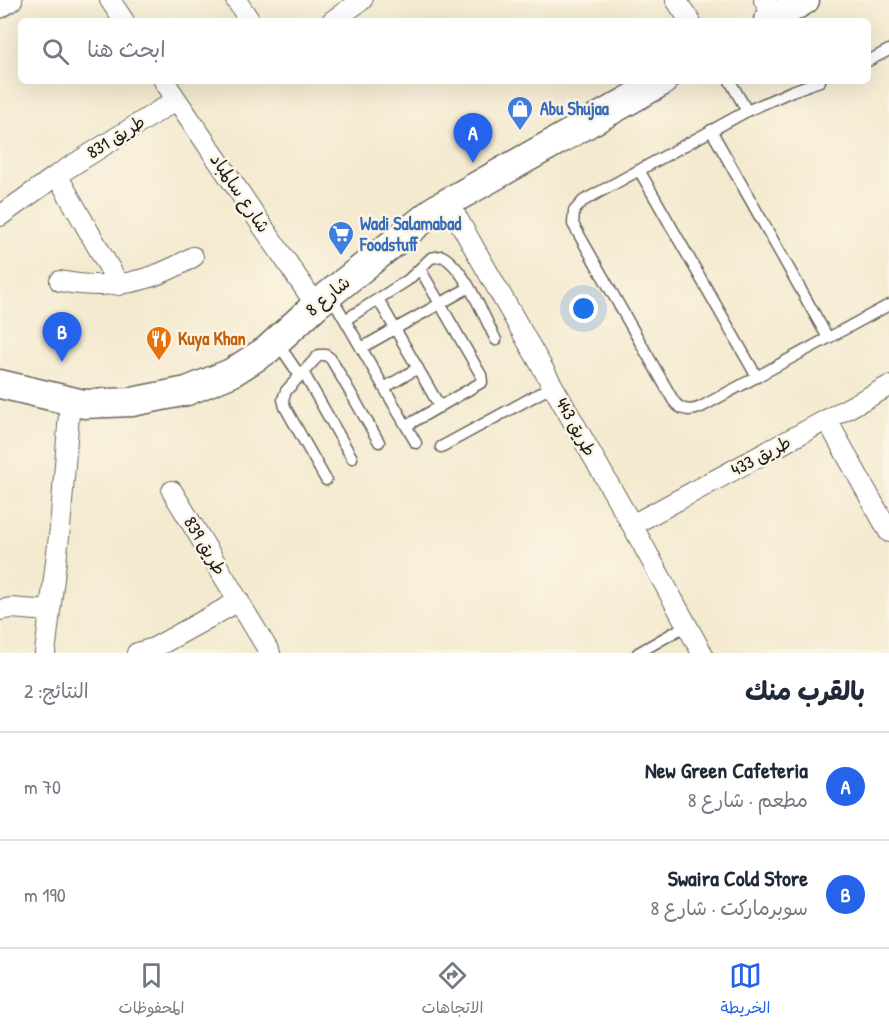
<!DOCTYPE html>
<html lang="ar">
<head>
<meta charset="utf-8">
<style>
	:root { --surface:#fff; --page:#f6f6f7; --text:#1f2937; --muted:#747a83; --line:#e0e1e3; --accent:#2563eb }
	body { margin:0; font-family:"Patrick Hand","Playpen Sans Arabic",sans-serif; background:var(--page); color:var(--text); direction:rtl }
	.you { position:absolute; left:584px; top:309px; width:21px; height:21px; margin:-15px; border:4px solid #fff; border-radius:50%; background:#1a73e8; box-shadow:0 0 0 9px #1a73e833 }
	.badge { display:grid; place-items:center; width:39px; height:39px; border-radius:50%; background:var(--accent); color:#fff; font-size:20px; font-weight:700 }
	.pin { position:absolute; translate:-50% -50px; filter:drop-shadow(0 2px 3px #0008) }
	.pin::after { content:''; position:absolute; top:32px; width:21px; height:18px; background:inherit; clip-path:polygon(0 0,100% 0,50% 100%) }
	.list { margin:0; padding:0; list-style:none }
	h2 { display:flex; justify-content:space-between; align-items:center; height:78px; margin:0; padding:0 24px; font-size:26px }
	h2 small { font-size:20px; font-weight:400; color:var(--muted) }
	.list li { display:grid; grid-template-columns:39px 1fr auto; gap:18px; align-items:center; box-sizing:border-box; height:108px; padding:0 24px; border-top:2px solid var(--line) }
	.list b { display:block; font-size:22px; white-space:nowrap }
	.list p { margin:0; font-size:20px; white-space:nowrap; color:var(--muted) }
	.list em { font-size:20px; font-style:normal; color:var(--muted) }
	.icon { flex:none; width:33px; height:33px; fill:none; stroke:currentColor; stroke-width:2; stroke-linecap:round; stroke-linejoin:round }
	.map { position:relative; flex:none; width:889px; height:653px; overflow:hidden; direction:ltr }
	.search { position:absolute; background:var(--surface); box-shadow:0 6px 24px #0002; left:18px; right:18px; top:18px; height:66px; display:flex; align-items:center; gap:15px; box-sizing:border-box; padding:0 21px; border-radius:9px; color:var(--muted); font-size:22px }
	.sheet { height:294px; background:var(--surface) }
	nav { display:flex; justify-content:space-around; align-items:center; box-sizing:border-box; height:84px; border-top:2px solid var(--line); background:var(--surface); font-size:16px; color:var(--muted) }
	nav a { display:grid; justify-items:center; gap:3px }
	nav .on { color:var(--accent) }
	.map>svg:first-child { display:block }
</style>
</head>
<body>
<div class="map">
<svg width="889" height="653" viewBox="0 0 889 653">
	<rect width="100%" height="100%" fill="#fcf5e5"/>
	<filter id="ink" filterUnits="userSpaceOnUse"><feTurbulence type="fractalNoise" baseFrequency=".0167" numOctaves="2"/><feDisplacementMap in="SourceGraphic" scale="12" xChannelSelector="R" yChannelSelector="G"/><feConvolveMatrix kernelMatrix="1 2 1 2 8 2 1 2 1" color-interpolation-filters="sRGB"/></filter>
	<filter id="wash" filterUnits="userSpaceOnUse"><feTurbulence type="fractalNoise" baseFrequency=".008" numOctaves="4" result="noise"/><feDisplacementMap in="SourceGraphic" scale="24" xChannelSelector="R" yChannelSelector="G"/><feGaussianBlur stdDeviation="1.35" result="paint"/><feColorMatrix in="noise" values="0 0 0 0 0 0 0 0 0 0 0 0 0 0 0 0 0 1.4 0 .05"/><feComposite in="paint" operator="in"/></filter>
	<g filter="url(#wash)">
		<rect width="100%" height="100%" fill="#f4ead0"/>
	</g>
	<g filter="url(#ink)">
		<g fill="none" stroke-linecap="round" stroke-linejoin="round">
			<defs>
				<path id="lane" d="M868 61 889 50
					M730 81 747 111
					M820 81 792 91 747 111 583 201 574 211 573 224 673 400C680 411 690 412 701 407L889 305
					M711 130 828 338
					M639 170 757 377
					M330 294 416 443
					M378 299 440 407
					M345 320 408 280 431 258 442 256C465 268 484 317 496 340
					M277 342 300 376
					M361 348 468 288
					M303 372 352 458
					M384 388 418 368
					M406 426 482 382 481 375 420 269
					M441 447 553 386
					M326 480 285 407 283 399 286 391 319 355H326L331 359 379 442
					M638 653 687 625"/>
				<path id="street" d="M110 0 124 21
					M236 0 250 21
					M676 0 690 21
					M764 0 775 17
					M0 8 12 0
					M332 21 362 0
					M164 81 316 305
					M57 175 119 285
					M448 202 632 525 702 653
					M0 216 57 175 176 100
					M60 281C111 291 149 283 193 257
					M827 420 889 532
					M172 491 270 653
					M632 525 889 386
					M0 610 11 608 49 611
					M45 653 60 528 70 401
					M137 653 154 648 239 601"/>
				<path id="secondary" d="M768 21 805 0
					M0 384 84 404 132 402 187 391 231 373 267 350 316 305 436 209 663 81"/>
			</defs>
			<!-- lane casing -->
			<use href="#lane" stroke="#68645b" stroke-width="13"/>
			<!-- street casing -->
			<use href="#street" stroke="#68645b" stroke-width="22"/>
			<!-- secondary casing -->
			<use href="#secondary" stroke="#68645b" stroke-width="31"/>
			<!-- lane -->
			<use href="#lane" stroke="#fff" stroke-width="10"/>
			<!-- street -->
			<use href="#street" stroke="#fff" stroke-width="20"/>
			<!-- secondary -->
			<use href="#secondary" stroke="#fff" stroke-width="28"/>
		</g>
	</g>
	<!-- icons -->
	<defs>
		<symbol id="shop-pin" viewBox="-11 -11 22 30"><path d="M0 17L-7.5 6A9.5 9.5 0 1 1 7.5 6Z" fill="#3f7fe0" stroke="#fcf5e5"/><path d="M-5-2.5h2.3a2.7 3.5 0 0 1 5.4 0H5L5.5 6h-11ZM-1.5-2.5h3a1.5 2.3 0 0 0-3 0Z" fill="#fff"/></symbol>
		<symbol id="supermarket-pin" viewBox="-11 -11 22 30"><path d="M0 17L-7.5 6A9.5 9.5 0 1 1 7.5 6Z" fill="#3f7fe0" stroke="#fcf5e5"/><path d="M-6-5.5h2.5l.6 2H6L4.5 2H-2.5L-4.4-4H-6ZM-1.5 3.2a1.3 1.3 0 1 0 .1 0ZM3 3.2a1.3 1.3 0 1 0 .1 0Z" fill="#fff"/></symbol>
		<symbol id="restaurant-pin" viewBox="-11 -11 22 30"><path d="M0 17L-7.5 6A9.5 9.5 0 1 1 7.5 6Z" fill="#e8710a" stroke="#fcf5e5"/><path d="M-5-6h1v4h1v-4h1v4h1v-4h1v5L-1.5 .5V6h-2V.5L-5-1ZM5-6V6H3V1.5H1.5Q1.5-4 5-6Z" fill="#fff"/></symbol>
	</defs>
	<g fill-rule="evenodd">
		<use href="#shop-pin" x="505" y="94" width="30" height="40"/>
		<use href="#supermarket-pin" x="326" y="219" width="30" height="40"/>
		<use href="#restaurant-pin" x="144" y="324" width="30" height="40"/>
	</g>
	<g text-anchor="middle" stroke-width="5" stroke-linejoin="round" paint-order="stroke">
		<!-- shop labels -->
		<g font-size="18" font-weight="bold" fill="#366cbe" stroke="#fcf5e5" text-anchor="start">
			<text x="540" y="115">Abu Shujaa</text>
			<text x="360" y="230">Wadi Salamabad<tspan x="360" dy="21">Foodstuff</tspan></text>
		</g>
		<!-- street labels -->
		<g font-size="18" fill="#1c1c1c" stroke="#fcf5e5">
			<text transform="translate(116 137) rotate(-32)" y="6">طريق 831</text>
			<text transform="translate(240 193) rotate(56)" y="6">شارع سالمباد</text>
			<text transform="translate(328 296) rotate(-40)" y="6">شارع 8</text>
			<text transform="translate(576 427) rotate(61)" y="6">طريق 443</text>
			<text transform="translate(761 456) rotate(-28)" y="6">طريق 433</text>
			<text transform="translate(205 546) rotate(59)" y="6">طريق 839</text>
		</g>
		<!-- food labels -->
		<g font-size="18" font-weight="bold" fill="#c56008" stroke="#fcf5e5" text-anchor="start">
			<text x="178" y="345">Kuya Khan</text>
		</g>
	</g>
</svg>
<div class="you"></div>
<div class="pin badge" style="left:473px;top:163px">A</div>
<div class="pin badge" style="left:62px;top:362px">B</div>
<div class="search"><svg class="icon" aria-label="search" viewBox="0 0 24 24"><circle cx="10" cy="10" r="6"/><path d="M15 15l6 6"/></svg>ابحث هنا</div>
</div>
<section class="sheet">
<h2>بالقرب منك<small>النتائج: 2</small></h2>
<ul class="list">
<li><span class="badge">A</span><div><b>New Green Cafeteria</b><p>مطعم · شارع 8</p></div><em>70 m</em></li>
<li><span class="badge">B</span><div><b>Swaira Cold Store</b><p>سوبرماركت · شارع 8</p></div><em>190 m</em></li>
</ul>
</section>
<nav>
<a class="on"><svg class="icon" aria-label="map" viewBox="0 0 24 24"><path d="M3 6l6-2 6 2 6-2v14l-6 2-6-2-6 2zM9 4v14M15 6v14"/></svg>الخريطة</a>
<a><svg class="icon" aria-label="directions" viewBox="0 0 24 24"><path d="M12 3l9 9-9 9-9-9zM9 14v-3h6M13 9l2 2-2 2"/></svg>الاتجاهات</a>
<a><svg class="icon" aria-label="saved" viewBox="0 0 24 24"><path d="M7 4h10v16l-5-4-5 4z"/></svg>المحفوظات</a>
</nav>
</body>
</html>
